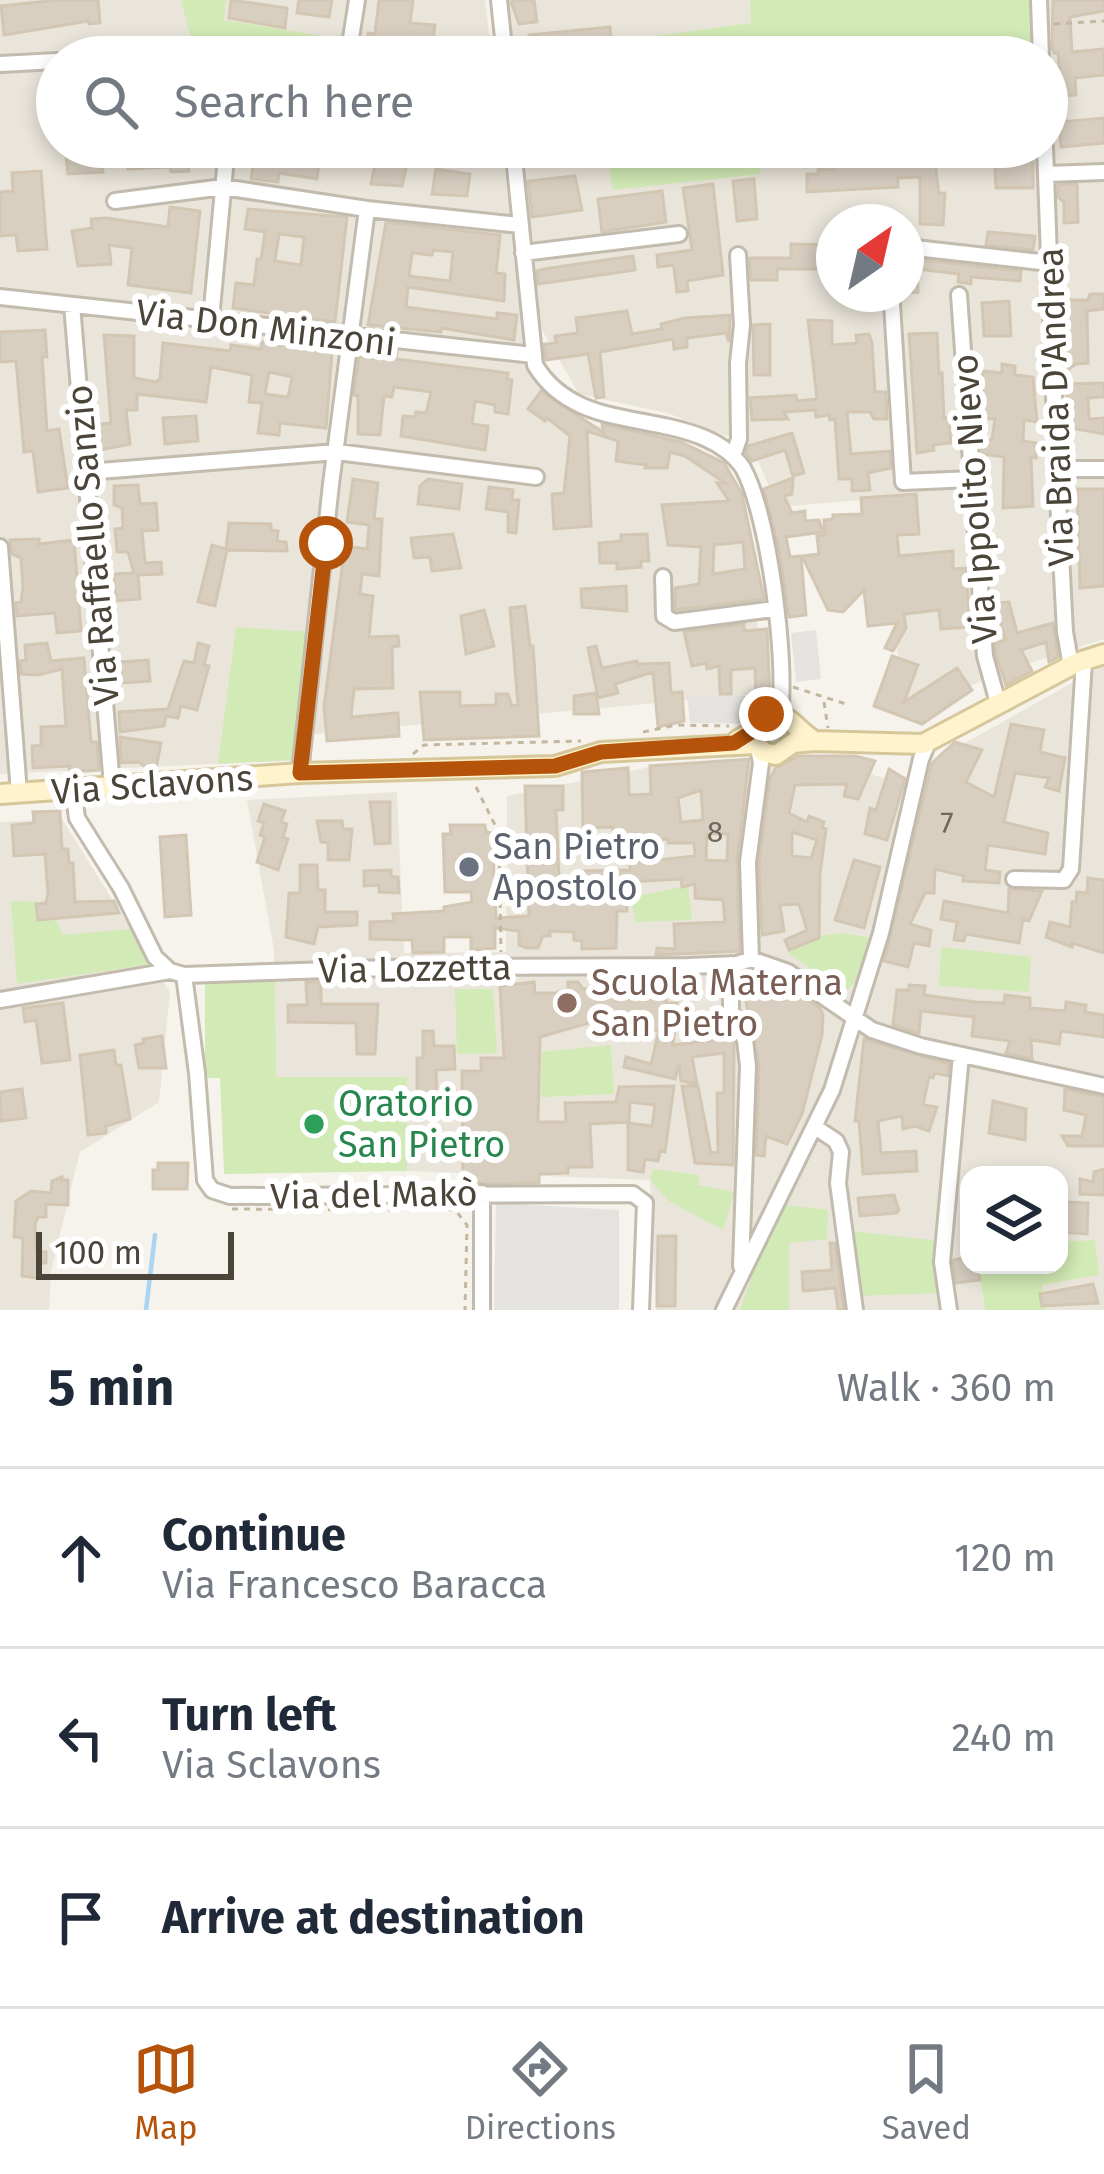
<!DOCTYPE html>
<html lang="en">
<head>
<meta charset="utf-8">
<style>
	:root { --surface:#fff; --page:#f6f6f7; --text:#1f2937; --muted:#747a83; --line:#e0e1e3; --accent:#b45309 }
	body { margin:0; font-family:"Fira Sans",sans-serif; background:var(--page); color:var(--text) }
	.controls { position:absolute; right:36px; bottom:36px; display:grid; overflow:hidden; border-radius:24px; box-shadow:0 6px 18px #0003 }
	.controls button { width:108px; height:108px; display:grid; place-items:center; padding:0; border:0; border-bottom:3px solid var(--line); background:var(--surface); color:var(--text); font:60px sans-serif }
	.compass { position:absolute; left:816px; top:204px; width:108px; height:108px; border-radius:50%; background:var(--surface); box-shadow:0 6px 18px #0003; rotate:34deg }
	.scale { position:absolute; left:36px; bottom:30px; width:198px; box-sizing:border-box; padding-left:12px; border:6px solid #4b4439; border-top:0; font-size:33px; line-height:42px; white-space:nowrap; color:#4b4439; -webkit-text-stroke:9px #fff; paint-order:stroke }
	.stop { position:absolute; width:36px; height:36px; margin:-27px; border:9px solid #b45309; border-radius:50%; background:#fff }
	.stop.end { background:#b45309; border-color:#fff; box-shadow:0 3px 12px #0008 }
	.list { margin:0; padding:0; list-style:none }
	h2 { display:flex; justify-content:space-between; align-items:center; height:156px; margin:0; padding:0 48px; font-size:51px }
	h2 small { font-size:39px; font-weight:400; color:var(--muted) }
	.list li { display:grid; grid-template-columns:78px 1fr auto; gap:36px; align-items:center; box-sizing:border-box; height:180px; padding:0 48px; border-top:3px solid var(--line) }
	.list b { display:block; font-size:45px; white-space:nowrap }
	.list p { margin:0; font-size:39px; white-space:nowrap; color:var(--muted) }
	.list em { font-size:39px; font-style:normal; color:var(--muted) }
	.icon { flex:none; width:66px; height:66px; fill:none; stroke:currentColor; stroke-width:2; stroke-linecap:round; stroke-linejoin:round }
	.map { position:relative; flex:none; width:1104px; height:1310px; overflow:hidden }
	.search { position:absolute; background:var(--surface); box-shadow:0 6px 18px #0003; left:36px; right:36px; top:36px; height:132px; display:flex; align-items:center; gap:30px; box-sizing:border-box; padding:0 42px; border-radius:66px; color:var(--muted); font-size:45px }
	.sheet { height:696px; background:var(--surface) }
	nav { display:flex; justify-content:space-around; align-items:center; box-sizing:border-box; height:168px; border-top:3px solid var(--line); background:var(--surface); font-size:33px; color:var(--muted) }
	nav a { display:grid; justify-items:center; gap:6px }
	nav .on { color:var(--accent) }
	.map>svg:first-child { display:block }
</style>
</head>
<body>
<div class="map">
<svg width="1104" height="1310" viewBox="0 0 1104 1310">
	<rect width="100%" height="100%" fill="#f6f3ec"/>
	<!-- residential -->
	<path fill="#eae5da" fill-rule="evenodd" d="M0 0H485L492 57H57V147H502L530 372 567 417 706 456 741 499 766 693 303 735 298 760 0 774Z
		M505 0H1104V639L1030 663 907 710 873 499 778 507 751 445 667 413 579 394 539 325 521 147H1047V57H511ZM834 222H906V294H834Z
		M1104 665V1310H1046L1038 1265H1059V1175H969V1265H978L985 1310H656L650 1180 407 1171 406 1077H275L274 950 247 800 397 792 404 953 506 952 507 796 665 764 818 761 897 781Z
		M62 819 170 992 159 1102 80 1152 51 1271 49 1310H0V822Z"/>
	<!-- green -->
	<path fill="#d2eab5" d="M181 0H226L224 20 346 40 344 57H196Z
		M750 0H1032L1034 57H620L618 41 751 23Z
		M605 147H1032V165L762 163 760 174 613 190Z
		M236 627 310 632 298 760 218 764Z
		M688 886 692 920 635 922 632 897Z
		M11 901 47 902 63 935 131 929 152 964 17 984Z
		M841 933 870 938 859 978 848 989 835 986 789 953 808 938Z
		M941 947 1031 957 1029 992 939 986Z
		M275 979 276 1077H407V1171L224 1174 220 1078H205V981Z
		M455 989H493L497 1053 457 1054Z
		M611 1045 614 1094 541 1097 542 1052Z
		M653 1169 699 1175 698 1185 735 1192 723 1230 669 1201 650 1180Z
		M784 1205 828 1210 827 1239 789 1243V1310H740L764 1244Z
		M853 1231 938 1241 940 1293 857 1296Z
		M1095 1240 1099 1275 1042 1285 1046 1310H985L978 1265H1059V1242Z"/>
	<!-- parking -->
	<path fill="#e5e3e0" d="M816 630 821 679 796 682 791 633Z
		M687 695 751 696 749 724 690 723Z
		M496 1203 619 1210V1310H494Z"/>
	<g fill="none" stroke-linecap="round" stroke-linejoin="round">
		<!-- stream -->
		<path stroke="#a9d4f2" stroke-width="4.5" d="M146 1310 155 1235"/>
	</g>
	<!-- building -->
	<path fill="#d8cfc1" stroke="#d3c7b4" stroke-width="3" fill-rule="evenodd" d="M58 0H98L100 23 89 24 88 21 4 35 1 6Z
		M231 0 287 8 285 28 229 18Z
		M299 0H332L329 17 297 13Z
		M379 0H413L410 23 435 25 432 47 406 43 404 57H375L366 53 368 33 375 34Z
		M517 0H534L537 22 519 24 511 2Z
		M1053 0H1104V11L1070 17 1072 52 1104 49V75L1075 78 1076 95 1055 96V77H1060L1058 53H1054L1052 48Z
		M610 27 612 51 576 55 574 40 547 45 549 57H522L521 46 530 45 529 35Z
		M436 44 493 49 494 57H435Z
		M1104 118V143L1061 147 1059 122Z
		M78 147H96L103 172 68 174 65 148Z
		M126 147H201L203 160 187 161 189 171 171 172 170 167 128 169Z
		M389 147H411L402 186 371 184 376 159 387 160Z
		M529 147H593L594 153 531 162Z
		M275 150 320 154 317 179 279 173 278 182 251 179 255 152 274 154Z
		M994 151H1033V188H996Z
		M835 164H935L939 193H945L943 225 920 224V177L898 178V187L807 192V174H818V169L835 170Z
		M436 169 470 174 467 196 432 194Z
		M41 171 47 249 18 251 16 235 0 236V192L13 191 12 173Z
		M575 176 582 210 532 217 528 181Z
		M754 179 757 219 737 221 733 181Z
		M713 184 723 275 687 281 688 291 677 292 674 268 672 265 658 267 657 255 692 250 683 188Z
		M1077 184 1078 222 1064 223V202L1058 197V185Z
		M662 191 666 222 602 232 598 199Z
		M170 207 200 211 191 293 128 285 132 248 109 245 111 264 78 266 72 231 92 228 91 219 107 218 168 227Z
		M248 209 347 217 335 322 233 308 236 283 254 285 257 259H261L265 232 245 229ZM279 234 304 237 301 265 275 261Z
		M386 222 500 235 496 273 505 274 504 301 408 287 406 307 497 319V313L517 315 514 340 441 328V332L368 325ZM433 250 453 252 450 281 409 276 412 253 432 255Z
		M988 232 1035 236 1033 250 986 245Z
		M791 244 834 245V269H777V280H751L749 258H791Z
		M633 256 635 270 538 284 537 271 544 269Z
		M906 258 1021 271 1020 281 971 277V284L958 282 959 274 917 269 918 292 906 293Z
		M1090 294H1104V309L1087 311 1088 363 1076 364 1064 373 1066 300H1088Z
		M1009 301 1011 336H984L982 303Z
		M627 311 632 334 662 329 661 324 685 318 730 315 729 342 726 333 687 338V347L674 349 673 339 600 352 604 397 596 398 588 354 546 360 544 344 556 343 555 336 578 333 576 318Z
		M808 320 832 321V345L857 343 856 335 869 334 872 343 875 392H886L887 419H874L870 412H847L851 454 890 451 891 468 868 473 870 490 852 491V479H839L835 419 830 420 829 415 816 417 815 410 784 412 788 419 752 420 750 398 796 395 797 401 817 399Z
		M770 324V375H754L753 325Z
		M45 330 47 357H42L47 431 59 429 68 488 38 492 33 451 24 452 16 361 0 362V332Z
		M937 333 939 374 942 373 944 418 949 417 951 443 933 445 934 450 917 453 909 334Z
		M104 335 134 336V378L156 382 160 379 163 343 230 351 231 345 261 349 262 342 332 352 326 428 280 423 279 435 258 433 262 403 249 402 252 375 211 367 206 402 137 394V410H126L130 444 101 450 99 424 111 423ZM269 372 292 377 288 397 265 394Z
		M382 350 397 352 396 359 508 373 507 379 512 380 508 414 495 412V405L475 401 472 424 488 426 485 450 401 436 403 416 415 417 416 412 426 413 431 392 394 387 392 397 384 396 380 435 358 434V396L354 395 359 356 375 359Z
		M1002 364 1015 366V375L1033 377 1037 422 1024 420 1023 441 1036 443V458L1031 457 1033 506 1003 508 1004 457 982 454 981 439 992 440 995 419 981 418 983 371 1002 373Z
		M1104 383V397L1088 398 1089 419 1104 418V434L1071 428 1065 384Z
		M541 391 604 433 602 424 681 442 724 463 742 494 764 599 675 610V588L699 584 701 547 668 545 662 505 729 501 717 483H725L685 456 670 452 667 468H645L646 465 616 461 618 441 587 431 591 526 554 529 552 494 564 493 570 436 547 418 545 421 528 409ZM743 542 745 569 713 574 714 545Z
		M196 416 198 441 165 444 163 418Z
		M792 433 804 473 793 476 785 450 752 461 746 453 748 446Z
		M793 478 792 494 784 496 792 513 805 511V521L819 520 823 532 786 537 790 557 801 556 806 615 789 617 779 550 764 489Z
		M353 479 378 483 374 519H382L379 576 362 574 360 594 373 596 369 637 398 636 399 646 392 647 393 688 354 689 351 717 398 713 399 736 327 741 324 706 345 546 367 549 369 525 347 522Z
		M428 479 462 484 459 509 418 504 420 486Z
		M138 485 140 504 156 503 158 530 142 531 145 563 161 562 162 574 138 575 140 599 116 601 113 574 134 573 128 552H117L115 529 123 528 122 508 114 505V486Z
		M489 487 513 490 512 500H519L516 533 508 532V512L486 509Z
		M1077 489H1104V586L1080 588Z
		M916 494 919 534 897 535 899 556 953 551V569L966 568 970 627 941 629 939 610 904 614 906 628 893 651 885 648 897 623 868 626 864 590 843 612 828 610 802 556 819 554 817 536 825 535 824 520 833 519V515L862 514 861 498Z
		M229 523 271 524V530L278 531 277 541 286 542 287 551 227 550 215 606 198 602 212 545 226 549Z
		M453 534 461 568 432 571 430 557 414 558 411 538Z
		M647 534 649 561H641V567L617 569V563H600L599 543 621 541V535Z
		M39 539V544L74 540 81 631 57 633 55 613 17 616 16 603 21 602 23 587 21 558 12 554 10 540Z
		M626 586 627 611 582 607 581 589Z
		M1009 602 1017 633 1053 623 1058 657 1049 662 1046 642 1021 650 1032 671 1006 685 996 654 995 644 1005 640 996 603Z
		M525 606 530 646H533L539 736 424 740 420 692H460V706L496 705V694H508L512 706 518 705 510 608Z
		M484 610 494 646 466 654 461 616Z
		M744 624V631L767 629 770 696 756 697 755 668 731 670V694H720L719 666 707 669 706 663 692 666 684 632Z
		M47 643 51 661 84 658 91 742H97L99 770 70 772 69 766 33 768 32 746 41 745V727L66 726 62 669 38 675 21 674 20 661 26 660 25 645Z
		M198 643 209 646 204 665 209 666 197 710 181 706 178 718 166 716 164 726 120 732 119 712 168 709 184 661 194 663Z
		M596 646 602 668 637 661 638 664 669 663 671 693 682 692 684 721 658 727 653 672 615 684 618 693 598 698 588 648Z
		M892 656 918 665 904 702 957 668 972 690 922 724 874 706Z
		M148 660 150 681 122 683 120 662Z
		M596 693 599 714H574V696Z
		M1011 724 1044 730 1040 752 1065 758 1059 791 1045 787 1049 778 1015 773 1004 822 1048 833 1045 854 988 845 985 870 1000 872 999 883 963 881 964 876 935 869 934 893H925L910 924 931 930 929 946 914 943 908 967 884 961 932 763 955 742 982 750 966 782 994 797Z
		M120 737 161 743 156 769H148L139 762 121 763Z
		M798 756H855L875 761 858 799 844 796 847 784 795 785 789 813 807 822 809 816 824 822 822 828 826 829 820 874 819 938 789 950 785 940 807 930 799 904 780 905 784 931 762 935 759 863 770 778 776 768ZM792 832 817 840 811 858 792 856Z
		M749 759 737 861 740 951 656 955 657 948 675 949 674 924 725 922 723 900 695 898V884L682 887 681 879 626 882 627 911H617L616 948 582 949V941L574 940V932L550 931V936H543L538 948H526L519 945V931L495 928V948L471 950V937H444V952L413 953 412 940 370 939V922L394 921 393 914 444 911V907L472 902 471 892H445L443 834H451L450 825H485L486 832 492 833 496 918 529 916 525 786H563V810H556L559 878 580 877V871L630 870V863L695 856 694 843H668V839L613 843V827L583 828 582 772 628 768 629 795 651 794 650 766ZM701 790 703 820 681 822 678 798ZM707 834H728L727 861 706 860Z
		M889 769 905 779 887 840 865 834 870 808 876 810Z
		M370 802H390V843L375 844Z
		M264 804 285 811 281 822 287 824 283 837 288 839 278 870 257 862 265 837 260 835 264 823 258 821Z
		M60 811 62 849H68L69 863H73L75 902 114 901 119 913 38 920 36 904 46 903 48 894 45 854 14 856 12 825 34 823 33 812Z
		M317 821H342L343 829H352L349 860H328V843L321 842Z
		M186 835 191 915 165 917 160 837Z
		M854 860 880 867 864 928 835 920Z
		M300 865H317L318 890H325V912H357V925L318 927 314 944 286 937 289 893H300Z
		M391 870V877H398L399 893 379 892V885L364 886V871Z
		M1088 878 1104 880V953L1072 943V947L1046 937 1050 922 1070 927 1072 902H1076L1077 892 1087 893Z
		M1009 889 1042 891 1029 921 1023 919 1019 943 966 934 964 941 954 940 957 922 941 919 944 901 1008 913Z
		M751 971 783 982 820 1008 823 1015 822 1035 802 1114 787 1144 766 1136 764 1156 756 1155 759 1065 742 982V974Z
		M667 977 666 1003H677L673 1045 732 1038 734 1043 733 1165 695 1163 682 1086H698L711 1153 718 1152 717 1093H724V1053L692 1057 697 1084 681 1081 679 1065 675 1079 624 1067 626 1057 651 1064 659 1030 611 1031V1025H593L592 1022 540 1037 538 1122H566L565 1103 616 1102 619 1087 674 1086 665 1152 660 1151 658 1161 645 1159 643 1172 628 1170V1123L652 1126 655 1105 630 1102 629 1122 590 1124 592 1167H568V1173L539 1174V1183L463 1184 462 1071H481V1058H504L500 986 534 982 535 993H556L568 989V982H578L583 989 611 988V978Z
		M306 982H321V1004H378L375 1054H357L356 1023 288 1022V1005H307Z
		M909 985 925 986 924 995 976 1002 1004 1003 1005 995 1030 998V1008L1065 1011 1066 1002 1086 1005 1085 1012 1104 1015V1037L1061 1031 1059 1044 1031 1040 1032 1059 1006 1053 1010 1041 972 1036 974 1017 921 1011 919 1033 915 1032 893 1025 897 990H909Z
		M63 1003 70 1060 42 1063 36 1020 25 1022 23 1008Z
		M423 1031H433L434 1046H454L455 1069 436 1070 437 1095 417 1096V1058H423Z
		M162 1036 166 1068H139L135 1045 144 1043 143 1039Z
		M864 1039 949 1064 948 1076 935 1073 933 1078 929 1077 923 1105 937 1107 929 1131 915 1126 903 1129 902 1116 878 1121 881 1153 916 1151 917 1171 863 1174 859 1121H855Z
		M114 1050 116 1065H121L130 1119 106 1126V1133L88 1135 80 1055Z
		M22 1089 26 1118 1 1121 0 1092Z
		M1065 1089 1104 1097V1146H1068L1062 1136H1082L1086 1115 1064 1110Z
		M993 1101 1026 1109 1025 1140 989 1133Z
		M158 1163H188L187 1189H153V1170H158Z
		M1104 1169V1195L1080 1194V1179L1093 1182 1094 1172Z
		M62 1177V1180H68V1205L46 1204V1217H38L35 1224 36 1251 46 1252V1263H39L38 1278 22 1276 23 1238 14 1237 16 1201 31 1191 51 1193 52 1181Z
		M894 1195 899 1210 896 1213 860 1216 858 1198Z
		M1063 1202 1088 1203 1087 1234 1062 1232Z
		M658 1236H676L675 1306H657Z
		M830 1243H835L844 1310H838L835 1288 803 1291 802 1272 832 1270Z
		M969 1257V1265H977L980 1280 956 1283 953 1260Z
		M1093 1284 1098 1303 1042 1306 1040 1294Z"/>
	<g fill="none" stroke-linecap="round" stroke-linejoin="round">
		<defs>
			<path id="street" d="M499 0 505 57
				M1039 0 1041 57
				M90 57 160 49
				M348 57 357 0
				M0 64 57 61
				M513 147 535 365C573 428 649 413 707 439 721 445 735 456 743 468 769 516 787 660 780 713
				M1045 147 1057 478 1065 632 1071 666
				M1046 174 1104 172
				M115 201 223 187 367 209 520 225
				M906 247 1049 263
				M523 253 679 234
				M959 295 985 656 998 703
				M0 297 533 355
				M892 304 903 482 973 479
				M72 305 112 786
				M211 319 227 147
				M733 456 739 439 738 363 742 325 738 255
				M1057 469H1104
				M87 472 337 452 536 477
				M0 547 19 793
				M663 577 664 616 674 622 774 609
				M300 773 331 484 367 209
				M73 790 77 818 121 888 155 957 170 971 184 975 419 967 689 966 737 964 751 959 788 972 872 1030 921 1046 1104 1086
				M1014 879 1064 880 1071 869 1084 661
				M751 959 748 862 761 763 758 747
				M731 964V1011L745 1040 748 1066 741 1266
				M184 975 197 1073 205 1180 212 1190 230 1196 633 1194 645 1203 641 1310
				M0 1000 170 971
				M815 1127 836 1141 841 1152 838 1183 855 1310
				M482 1310V1193
				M724 1310 832 1090 881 933 921 759 929 740
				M949 1310 942 1262 961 1055"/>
			<path id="secondary" d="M753 738 763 752 776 755 793 743 815 741 923 744 1076 663 1104 654
				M738 740 753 731 761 717C785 706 794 728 813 740
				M0 794 300 773 555 766 601 752 756 744"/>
		</defs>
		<!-- street casing -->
		<use href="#street" stroke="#c2bbae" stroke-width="20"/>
		<!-- secondary casing -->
		<use href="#secondary" stroke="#d6c79b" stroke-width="24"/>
		<!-- path -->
		<path stroke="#c4b79f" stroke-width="3" stroke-dasharray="6 6" stroke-linecap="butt" d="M1054 24 1104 21
			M793 687 849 705
			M824 702 828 728
			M643 732 676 725 729 726
			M413 754 424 745 581 741
			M476 787 496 827 499 848 501 952
			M232 1209 395 1210
			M447 1209 456 1211 467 1225 465 1310"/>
		<!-- street -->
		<use href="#street" stroke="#fff" stroke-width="14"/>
		<!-- secondary -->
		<use href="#secondary" stroke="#fff3cd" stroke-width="18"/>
	</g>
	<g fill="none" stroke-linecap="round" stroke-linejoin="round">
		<!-- route -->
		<path stroke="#b45309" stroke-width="15" d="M326 543 300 773 555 766 601 752 734 743 753 731 756 722 766 714"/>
	</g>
	<!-- markers -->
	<circle fill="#6b7280" stroke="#fff" stroke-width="4.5" cx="469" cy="867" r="12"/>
	<circle fill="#8d6e63" stroke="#fff" stroke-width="4.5" cx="567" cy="1003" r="12"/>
	<circle fill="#2e9e5b" stroke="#fff" stroke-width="4.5" cx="314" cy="1124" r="12"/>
	<g text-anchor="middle" stroke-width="12" stroke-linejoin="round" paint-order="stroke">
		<!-- number labels -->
		<g font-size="30" fill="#6e675b">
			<text x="947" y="833">7</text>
			<text x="715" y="842">8</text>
		</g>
		<!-- street labels -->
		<g font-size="36" fill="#4b4439" stroke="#fff">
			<text transform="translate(266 327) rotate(7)" y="13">Via Don Minzoni</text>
			<text transform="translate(1055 407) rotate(-92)" y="13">Via Braida D'Andrea</text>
			<text transform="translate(974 499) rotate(-94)" y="13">Via Ippolito Nievo</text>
			<text transform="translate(92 545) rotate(-95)" y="13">Via Raffaello Sanzio</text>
			<text transform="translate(152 784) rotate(-4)" y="13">Via Sclavons</text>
			<text transform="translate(415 968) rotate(-1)" y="13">Via Lozzetta</text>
			<text transform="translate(374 1194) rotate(-1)" y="13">Via del Makò</text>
		</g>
		<!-- worship labels -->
		<g font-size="36" fill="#5b616d" stroke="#fff" text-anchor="start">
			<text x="493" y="859">San Pietro<tspan x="493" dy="41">Apostolo</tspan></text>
		</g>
		<!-- education labels -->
		<g font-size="36" fill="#785e54" stroke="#fff" text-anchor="start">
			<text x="591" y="995">Scuola Materna<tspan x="591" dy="41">San Pietro</tspan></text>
		</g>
		<!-- leisure labels -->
		<g font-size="36" fill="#27864d" stroke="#fff" text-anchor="start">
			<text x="338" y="1116">Oratorio<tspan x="338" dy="41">San Pietro</tspan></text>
		</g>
	</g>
</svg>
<div class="controls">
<button><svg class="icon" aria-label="layers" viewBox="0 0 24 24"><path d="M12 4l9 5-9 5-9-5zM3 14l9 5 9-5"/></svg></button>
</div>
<svg class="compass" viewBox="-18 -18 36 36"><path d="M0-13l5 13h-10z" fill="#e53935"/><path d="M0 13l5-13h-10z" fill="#747a83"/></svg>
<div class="scale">100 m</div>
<div class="stop" style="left:326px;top:543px"></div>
<div class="stop end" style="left:766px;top:714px"></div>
<div class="search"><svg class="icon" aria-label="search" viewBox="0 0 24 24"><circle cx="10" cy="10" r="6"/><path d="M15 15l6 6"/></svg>Search here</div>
</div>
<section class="sheet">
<h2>5 min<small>Walk · 360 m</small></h2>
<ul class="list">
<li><svg class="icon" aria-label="ahead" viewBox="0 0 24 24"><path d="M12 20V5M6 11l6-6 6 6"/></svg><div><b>Continue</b><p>Via Francesco Baracca</p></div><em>120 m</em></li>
<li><svg class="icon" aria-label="left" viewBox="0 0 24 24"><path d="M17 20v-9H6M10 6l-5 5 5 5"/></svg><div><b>Turn left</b><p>Via Sclavons</p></div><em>240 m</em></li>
<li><svg class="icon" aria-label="arrive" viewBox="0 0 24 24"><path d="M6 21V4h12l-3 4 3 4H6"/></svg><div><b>Arrive at destination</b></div></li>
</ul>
</section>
<nav>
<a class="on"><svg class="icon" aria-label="map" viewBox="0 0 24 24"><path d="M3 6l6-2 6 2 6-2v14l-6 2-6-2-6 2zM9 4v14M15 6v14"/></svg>Map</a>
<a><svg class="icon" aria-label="directions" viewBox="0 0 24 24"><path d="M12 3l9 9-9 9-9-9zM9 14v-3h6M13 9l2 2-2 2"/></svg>Directions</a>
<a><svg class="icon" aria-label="saved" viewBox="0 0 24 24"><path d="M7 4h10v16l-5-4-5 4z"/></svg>Saved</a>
</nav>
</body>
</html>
